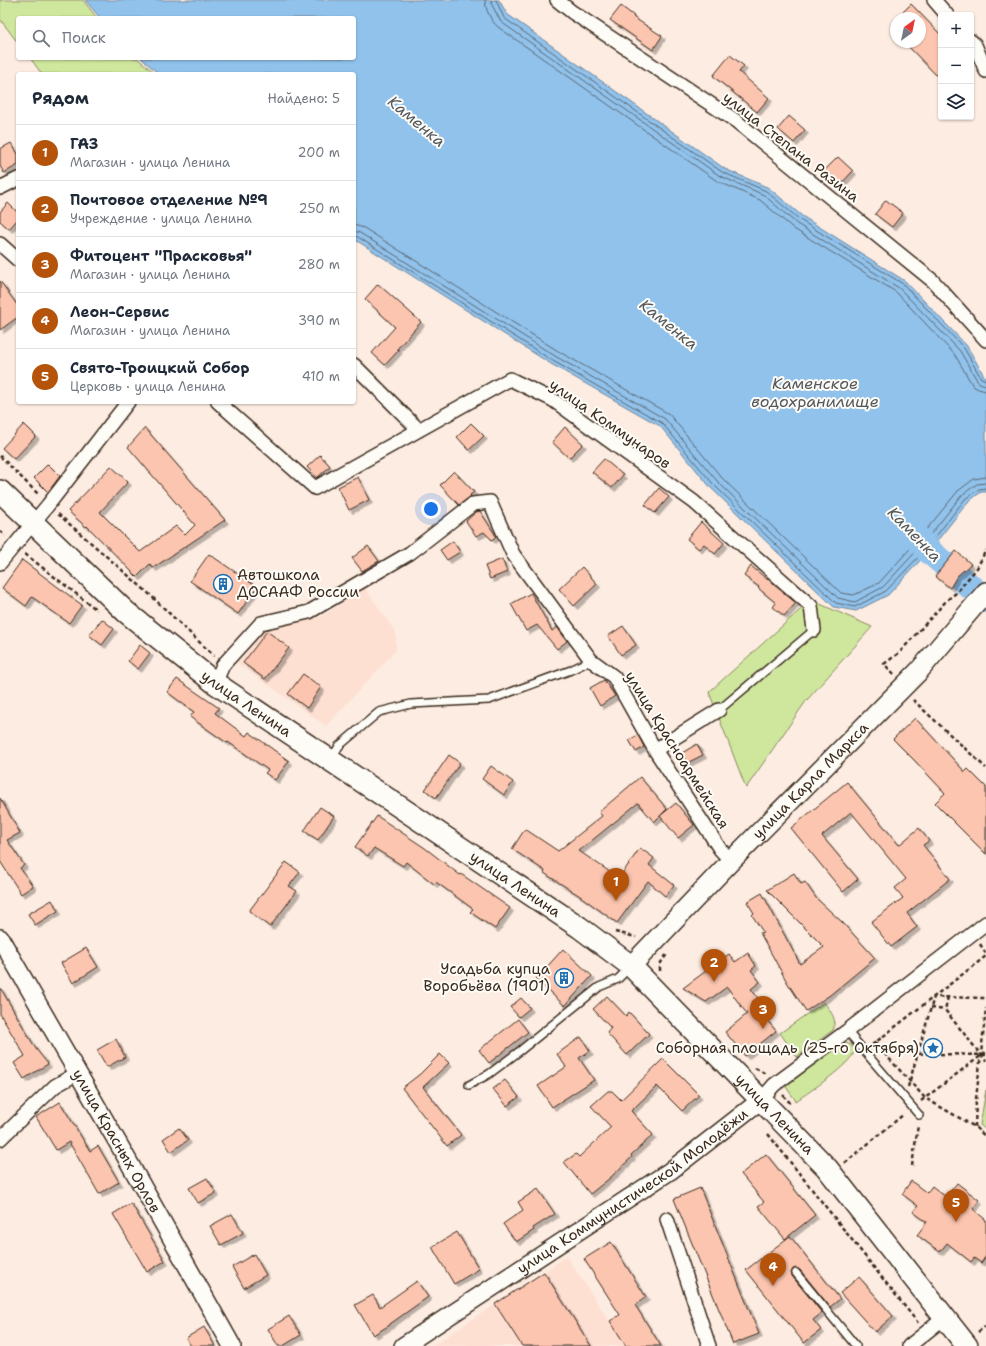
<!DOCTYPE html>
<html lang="ru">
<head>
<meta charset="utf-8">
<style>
	:root { --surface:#fff; --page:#f6f6f7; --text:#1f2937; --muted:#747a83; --line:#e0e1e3; --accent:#b45309 }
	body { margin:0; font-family:"Shantell Sans",sans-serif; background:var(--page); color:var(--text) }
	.controls { position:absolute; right:12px; top:12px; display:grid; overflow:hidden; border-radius:4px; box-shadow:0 1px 3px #0004 }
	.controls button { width:36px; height:36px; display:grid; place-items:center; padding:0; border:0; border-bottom:1px solid var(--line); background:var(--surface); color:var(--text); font:20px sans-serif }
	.compass { position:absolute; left:890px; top:12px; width:36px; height:36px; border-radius:50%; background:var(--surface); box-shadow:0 1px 3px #0004; rotate:33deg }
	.you { position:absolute; left:431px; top:509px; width:14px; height:14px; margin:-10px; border:3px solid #fff; border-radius:50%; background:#1a73e8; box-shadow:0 0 0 6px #1a73e833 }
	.badge { display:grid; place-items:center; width:26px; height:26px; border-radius:50%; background:var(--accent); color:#fff; font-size:13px; font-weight:700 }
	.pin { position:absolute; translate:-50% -33px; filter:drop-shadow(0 1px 2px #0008) }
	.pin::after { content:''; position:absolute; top:21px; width:14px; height:12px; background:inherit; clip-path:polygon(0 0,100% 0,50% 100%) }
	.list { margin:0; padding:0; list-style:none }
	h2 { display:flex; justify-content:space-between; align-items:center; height:52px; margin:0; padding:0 16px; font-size:17px }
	h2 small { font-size:13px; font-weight:400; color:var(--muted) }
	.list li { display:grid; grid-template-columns:26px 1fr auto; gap:12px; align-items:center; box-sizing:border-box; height:56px; padding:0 16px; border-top:1px solid var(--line) }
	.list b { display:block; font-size:15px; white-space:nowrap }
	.list p { margin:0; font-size:13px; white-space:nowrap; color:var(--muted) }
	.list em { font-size:13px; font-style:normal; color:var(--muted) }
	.icon { flex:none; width:22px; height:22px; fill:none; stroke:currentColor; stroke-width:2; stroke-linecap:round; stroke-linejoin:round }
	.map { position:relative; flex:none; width:986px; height:1346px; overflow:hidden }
	.search { position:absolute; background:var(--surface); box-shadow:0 1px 3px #0004; left:16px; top:16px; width:340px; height:44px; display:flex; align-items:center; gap:10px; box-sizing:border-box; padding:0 14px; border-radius:4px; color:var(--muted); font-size:15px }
	.panel { position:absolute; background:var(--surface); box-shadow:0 1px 3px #0004; left:16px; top:72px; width:340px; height:332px; border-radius:4px }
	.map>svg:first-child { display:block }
</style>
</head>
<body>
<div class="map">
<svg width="986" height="1346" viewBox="0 0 986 1346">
	<defs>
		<filter id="shadow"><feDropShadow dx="3.5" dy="3.5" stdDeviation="0" flood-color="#0004"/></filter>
	</defs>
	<rect width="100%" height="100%" fill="#fdece1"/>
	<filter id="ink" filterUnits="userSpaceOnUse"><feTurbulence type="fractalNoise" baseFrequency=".025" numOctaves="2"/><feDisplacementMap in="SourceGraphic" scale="8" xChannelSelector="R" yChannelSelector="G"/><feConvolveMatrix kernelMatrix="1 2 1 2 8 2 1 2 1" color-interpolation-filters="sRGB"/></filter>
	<g filter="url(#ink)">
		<!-- built -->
		<path fill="#fde0d2" d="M365 588 396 633V650L326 726 237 663 267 627 320 617Z
			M566 1256 626 1346H432L544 1272Z"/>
		<!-- green -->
		<path fill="#cfe79d" stroke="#85885e" d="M0 0H83L97 18H18V43L0 19Z
			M30 58H137L156 74H42Z
			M811 600 872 627 806 701 746 788 709 692Z
			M824 1002C830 1011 838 1019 833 1030L797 1057 780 1033Z
			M846 1043 851 1045 855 1050C851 1065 810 1091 796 1101L786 1087 791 1082 839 1045Z
			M986 1090V1130L980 1125Z"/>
		<!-- water -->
		<path fill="#90c2ec" stroke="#6e859a" d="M85 0H499L507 14 725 169 769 188 802 216 905 281 967 346 986 379V492H981L968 502 929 551 888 595 856 611 834 607 711 488 660 426 551 364 354 239V74H159L141 58H354V18H100Z"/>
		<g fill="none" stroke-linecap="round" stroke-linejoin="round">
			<!-- shore -->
			<path stroke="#5d6770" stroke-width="1" d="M485 0C485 9 491 21 498 27L717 181 760 200 794 229 896 292 955 355 973 386 978 389 986 391
				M491 0 492 5 501 22 720 176 764 195 797 224 899 288 960 351 978 382 982 384 986 385
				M496 0 504 18 722 172 766 191 800 220 903 284 964 348 981 378 986 380
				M354 225 364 228 558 351 669 414 722 478 841 593 854 595 879 583 917 541 958 491 974 479 986 477
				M354 231 360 233 555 356 665 419 718 482 838 598 855 602 883 587 922 545 962 495 977 484 986 483
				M354 236 358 237 553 361 662 423 714 485 836 603 855 607 886 591 926 549 965 499 979 489 986 488"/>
			<!-- river -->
			<path stroke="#90c2ec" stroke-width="26" d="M905 525 929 551 986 600"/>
		</g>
		<!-- building -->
		<path fill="#fcc5af" stroke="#3b2a1e" filter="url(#shadow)" d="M911 4 941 35V80L904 42H920V18H897Z
			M621 6 634 16 633 17 662 36 653 50 610 20Z
			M730 55 744 66 739 72 769 98 757 112 713 76Z
			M789 116 805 130 794 143 778 129Z
			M11 143 18 154V165L4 173 0 166V149Z
			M838 157 853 171 840 185 824 171Z
			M886 200 903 213 892 227 875 214Z
			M8 203 18 213V219L9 229 0 221V212Z
			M0 281 18 306V317L0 330Z
			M378 284 421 322 397 349 399 350 385 365 372 353 395 327 365 299Z
			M471 423 484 436 469 450 457 437Z
			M24 424 36 436 14 459 2 448Z
			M565 427 583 444 569 458 552 442Z
			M145 428 225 520 153 568 150 564 137 577 87 526 86 527 68 511 111 466 128 482 100 512 140 552 176 526 185 535 195 525 128 447Z
			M320 455 330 466 317 478 307 467Z
			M604 459 623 475 612 488 592 472Z
			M48 464 60 476 48 492 34 478Z
			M454 471 474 492 470 495 471 496 459 505 440 485Z
			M358 477 369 500 349 510 338 487Z
			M659 488 669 497 655 513 645 505Z
			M480 511 496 536 492 540 484 532 476 536 466 521 476 512Z
			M701 522 724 543 715 554 704 544 699 549 687 539Z
			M453 541 460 552 447 560 440 550Z
			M368 546 379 561 362 571 352 558Z
			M956 551 971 564 957 576 950 588 935 576Z
			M209 554 257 587 238 614 190 581Z
			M502 559 507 572 490 579 485 566Z
			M22 560 82 605 69 623 32 597 26 606 2 588Z
			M751 566 796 603 784 616 773 607 776 603 758 588 759 587 744 576Z
			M582 567 597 584 574 606 559 589Z
			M531 593 552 631 557 627 567 641 557 649 537 625 526 631 511 604Z
			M102 619 114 629 102 645 89 635Z
			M623 626 636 645 621 655 608 636Z
			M267 631 289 648 265 679 243 663Z
			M140 645 150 653 138 669 128 661Z
			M303 674 321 687 307 708 288 694Z
			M177 679 219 708 215 713 246 736 249 732 289 761 275 780 265 773 268 770 228 742 227 743 190 717 194 712 167 692Z
			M604 680 615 696 600 706 590 688Z
			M915 718 965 772 968 769 986 787V854L935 803 945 793 915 761 893 739Z
			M638 735 644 747 636 752 629 740Z
			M697 744 703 755 687 763 682 753Z
			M449 755 460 763 436 798 425 790Z
			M491 766 513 782 504 795 482 779Z
			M640 777 667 809 654 822 638 803 579 851 619 878 640 848 654 858 649 865 674 885 665 896 648 881 617 923 580 896 544 873 545 871 512 849 525 829 558 851 602 816 599 812Z
			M847 782 899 845 919 828 929 841 923 845 950 879 907 913 917 927 891 947 871 922 903 898 895 888 906 879 851 812 822 836 858 879 843 892 791 828Z
			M0 798 20 833 7 840 24 865 20 868 33 886 21 894 0 861Z
			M676 803 694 825 678 838 660 816Z
			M320 807 334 816 318 840 304 831Z
			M377 816 425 848 460 875 461 874 510 908 495 929 470 912 473 909 436 882 434 884 406 862 403 866 374 848 368 856 355 847Z
			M286 862 300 872 289 886 297 891 270 927 249 911Z
			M794 873 801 884 805 882 816 898 843 923 875 958 830 995 806 1011 787 982 760 933 763 932 752 915 754 913 747 902 762 893 800 964 824 947 767 890Z
			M52 900 58 911 35 925 28 914Z
			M86 948 98 967 73 983 61 963Z
			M563 949 592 976 565 1006 536 979Z
			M748 953 756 966 751 970 760 982 751 989 758 998 752 1002 776 1031 745 1056 725 1032 747 1014 727 987 706 1002 683 988 729 954 735 962Z
			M0 987 36 1049 48 1064 24 1079 14 1063 25 1056 0 1014Z
			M607 996 626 1016 629 1012 649 1034 627 1055 607 1033 611 1028 593 1009Z
			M521 998 530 1008 519 1017 510 1007Z
			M518 1019 528 1032 489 1063 479 1050Z
			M581 1037 590 1051 579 1058 594 1080 552 1107 538 1086 566 1067 557 1054Z
			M116 1039 125 1057 107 1067 97 1050Z
			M440 1054 449 1063 423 1087 461 1135 447 1146 402 1088 420 1074Z
			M663 1059 699 1095 682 1111 657 1086 631 1111 653 1135 631 1155 632 1157 610 1178 590 1194 564 1162 576 1154 579 1157 611 1127 591 1106 608 1091H612L621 1100Z
			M505 1080 519 1097 507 1106 493 1089Z
			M60 1102 90 1151 98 1146 119 1182 99 1194 69 1142 56 1150 36 1117Z
			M179 1128 188 1140 171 1152 163 1139Z
			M766 1154 815 1215 785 1239 758 1206 764 1202 741 1174Z
			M207 1178 216 1193 198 1203 189 1188Z
			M911 1181 927 1193 932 1186 946 1197 957 1183 979 1200 973 1209 986 1220V1256L981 1263 974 1258 971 1262 947 1243 940 1252 917 1235 927 1222 913 1212 918 1206 902 1194Z
			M700 1188 759 1334 733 1344 674 1199Z
			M538 1189 555 1214 533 1228 534 1230 516 1242 503 1224 523 1210 518 1202Z
			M131 1203 165 1261 147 1272 113 1214Z
			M232 1214 243 1233 221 1245 210 1226Z
			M457 1232 479 1269 454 1284 432 1247Z
			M790 1236 840 1299 830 1307 800 1270 796 1268 793 1269 791 1273 792 1276 822 1313 813 1320 821 1330 804 1343 746 1270Z
			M611 1242 646 1297 635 1305 661 1346H626L610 1321 620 1315 584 1259Z
			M254 1254 266 1275 244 1288 232 1267Z
			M544 1272 591 1346H522L495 1304Z
			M859 1277 893 1316 875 1332 840 1293Z
			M417 1281 428 1297 390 1324V1325L373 1335 355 1305 373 1295 380 1307Z
			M289 1316 301 1335 283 1346H278L268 1329Z
			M204 1327 215 1346H191L186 1338Z"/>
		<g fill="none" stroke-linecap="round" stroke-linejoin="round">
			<defs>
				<path id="service" d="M719 710 814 630
					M331 760 339 746 379 712 411 704 489 700 571 670 591 660
					M847 1031 919 1115
					M469 1085 489 1074 521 1050 599 987 618 979 629 968
					M796 1273 856 1346"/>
				<path id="minor" d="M557 0 572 12 736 121 933 281 986 340
					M934 0 947 15
					M971 41 975 45 986 71
					M0 188 18 179
					M0 244 18 260
					M354 365 419 430
					M218 402 315 488 510 379 553 400 694 502 811 606 814 630
					M0 563 48 505 128 402
					M215 683 223 665 261 623 309 612 410 553 473 504 490 502 513 554 591 660 614 677 655 750 720 849 731 861
					M655 750 719 710
					M761 1100 774 1085 847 1031 986 923
					M0 1139 55 1086 78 1073
					M667 1219 709 1346
					M909 1346 944 1318"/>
				<g id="tertiary">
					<path id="s1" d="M0 938 122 1150 232 1346"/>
					<path id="s2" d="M403 1346 670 1171 761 1100"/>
				</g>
				<g id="secondary">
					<path id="s3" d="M631 966 731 861 918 672 986 592"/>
				</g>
				<g id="primary">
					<path id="s4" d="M0 491 126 612 215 683 579 927 631 966 827 1168 967 1346"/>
				</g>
			</defs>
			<!-- service casing -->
			<use href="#service" stroke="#3b2a1e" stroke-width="10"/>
			<!-- minor casing -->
			<use href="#minor" stroke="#3b2a1e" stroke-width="16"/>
			<!-- tertiary casing -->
			<use href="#tertiary" stroke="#3b2a1e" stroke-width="20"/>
			<!-- secondary casing -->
			<use href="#secondary" stroke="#3b2a1e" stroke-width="22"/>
			<!-- primary casing -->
			<use href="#primary" stroke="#3b2a1e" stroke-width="24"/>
			<!-- path -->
			<path stroke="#3b2a1e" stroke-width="2.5" stroke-dasharray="4 3" stroke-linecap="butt" d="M0 456 39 495
				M58 514 146 591 214 656
				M0 531 5 536
				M25 554 97 610
				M894 674 884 664 899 653 947 600 956 593 977 568 986 550
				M913 700 986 768
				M615 932 636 937
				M980 944 986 954
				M660 971V964L667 954
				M948 997 945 1010 986 1061
				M931 1008 945 1010
				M875 1043 925 1098 975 1127 986 1137
				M872 1045 986 956
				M884 1053 986 1055
				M755 1068 766 1074
				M908 1087 934 997 986 998
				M783 1095 792 1105
				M921 1101 986 1052
				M975 1127 976 1099 986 1008
				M768 1134 918 1323
				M845 1163 904 1114
				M912 1166 918 1125
				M978 1332 986 1326"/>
			<!-- service -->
			<use href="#service" stroke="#fdfcf7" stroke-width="7"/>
			<!-- minor -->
			<use href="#minor" stroke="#fdfcf7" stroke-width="13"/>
			<!-- tertiary -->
			<use href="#tertiary" stroke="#fdfcf7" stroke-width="17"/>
			<!-- secondary -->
			<use href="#secondary" stroke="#fdfcf7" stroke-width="19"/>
			<!-- primary -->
			<use href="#primary" stroke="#fdfcf7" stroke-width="21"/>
		</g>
	</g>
	<!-- icons -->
	<defs>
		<symbol id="building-ring" viewBox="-11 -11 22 22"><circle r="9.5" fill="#fdfcf7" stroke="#1f6fb2" stroke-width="1.5"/><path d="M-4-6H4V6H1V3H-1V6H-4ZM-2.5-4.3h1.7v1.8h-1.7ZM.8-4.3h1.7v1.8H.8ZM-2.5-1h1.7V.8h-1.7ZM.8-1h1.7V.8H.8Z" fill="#1f6fb2"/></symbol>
		<symbol id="sight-ring" viewBox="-11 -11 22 22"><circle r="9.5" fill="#fdfcf7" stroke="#1f6fb2" stroke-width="1.5"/><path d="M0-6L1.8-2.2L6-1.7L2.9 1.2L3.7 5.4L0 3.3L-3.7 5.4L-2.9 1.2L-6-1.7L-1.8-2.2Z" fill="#1f6fb2"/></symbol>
	</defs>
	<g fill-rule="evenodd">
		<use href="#building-ring" x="212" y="573" width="22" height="22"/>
		<use href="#building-ring" x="553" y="967" width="22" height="22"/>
		<use href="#sight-ring" x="922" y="1037" width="22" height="22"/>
	</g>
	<g text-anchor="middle" stroke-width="4" stroke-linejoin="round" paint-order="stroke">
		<!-- street labels -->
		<g font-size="15" fill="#3b2a1e" stroke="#fdfcf7">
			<text transform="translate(791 147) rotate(38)" y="5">улица Степана Разина</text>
			<text transform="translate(610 424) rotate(35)" y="5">улица Коммунаров</text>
			<text dy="5" stroke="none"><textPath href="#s4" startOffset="326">улица Ленина</textPath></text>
			<text transform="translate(677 750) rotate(58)" y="5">улица Красноармейская</text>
			<text dy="5" stroke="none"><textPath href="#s3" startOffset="258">улица Карла Маркса</textPath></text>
			<text dy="5" stroke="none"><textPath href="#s4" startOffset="650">улица Ленина</textPath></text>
			<text dy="5" stroke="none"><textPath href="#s4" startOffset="998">улица Ленина</textPath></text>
			<text dy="5" stroke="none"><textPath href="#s1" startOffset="234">улица Красных Орлов</textPath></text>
			<text dy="5" stroke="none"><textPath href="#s2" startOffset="277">улица Коммунистической Молодёжи</textPath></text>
		</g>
		<!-- poi labels -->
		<g font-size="15" fill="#3b2a1e" stroke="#fdfcf7" text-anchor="end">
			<text x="237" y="580" text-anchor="start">Автошкола<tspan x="237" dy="17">ДОСААФ России</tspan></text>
			<text x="550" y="974">Усадьба купца<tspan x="550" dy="17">Воробьёва (1901)</tspan></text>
			<text x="919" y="1053">Соборная площадь (25-го Октября)</text>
		</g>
		<!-- water labels -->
		<g font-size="16" font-style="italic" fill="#54585c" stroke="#fdfcf7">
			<text transform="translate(417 121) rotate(40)" y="6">Каменка</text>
			<text transform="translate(669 324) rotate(39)" y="6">Каменка</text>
			<text x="815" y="389">Каменское<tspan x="815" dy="18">водохранилище</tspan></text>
			<text transform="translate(915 534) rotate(46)" y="6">Каменка</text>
		</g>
	</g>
</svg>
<div class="controls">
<button>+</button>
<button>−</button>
<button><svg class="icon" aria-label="layers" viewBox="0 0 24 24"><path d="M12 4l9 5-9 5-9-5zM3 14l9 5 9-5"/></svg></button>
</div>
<svg class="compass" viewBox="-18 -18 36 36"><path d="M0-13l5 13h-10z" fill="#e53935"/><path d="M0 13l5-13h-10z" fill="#747a83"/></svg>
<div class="you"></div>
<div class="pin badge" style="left:616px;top:901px">1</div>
<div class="pin badge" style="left:714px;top:982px">2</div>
<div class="pin badge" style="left:763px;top:1029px">3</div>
<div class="pin badge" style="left:773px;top:1286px">4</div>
<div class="pin badge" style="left:956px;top:1222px">5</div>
<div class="search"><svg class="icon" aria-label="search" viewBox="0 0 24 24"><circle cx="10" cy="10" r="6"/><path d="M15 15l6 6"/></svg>Поиск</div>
<section class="panel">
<h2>Рядом<small>Найдено: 5</small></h2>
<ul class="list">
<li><span class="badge">1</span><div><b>ГАЗ</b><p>Магазин · улица Ленина</p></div><em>200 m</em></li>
<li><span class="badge">2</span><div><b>Почтовое отделение №9</b><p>Учреждение · улица Ленина</p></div><em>250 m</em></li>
<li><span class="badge">3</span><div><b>Фитоцент &quot;Прасковья&quot;</b><p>Магазин · улица Ленина</p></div><em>280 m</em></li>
<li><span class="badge">4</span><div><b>Леон-Сервис</b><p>Магазин · улица Ленина</p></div><em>390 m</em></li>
<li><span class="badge">5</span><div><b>Свято-Троицкий Собор</b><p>Церковь · улица Ленина</p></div><em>410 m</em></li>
</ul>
</section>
</div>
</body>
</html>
